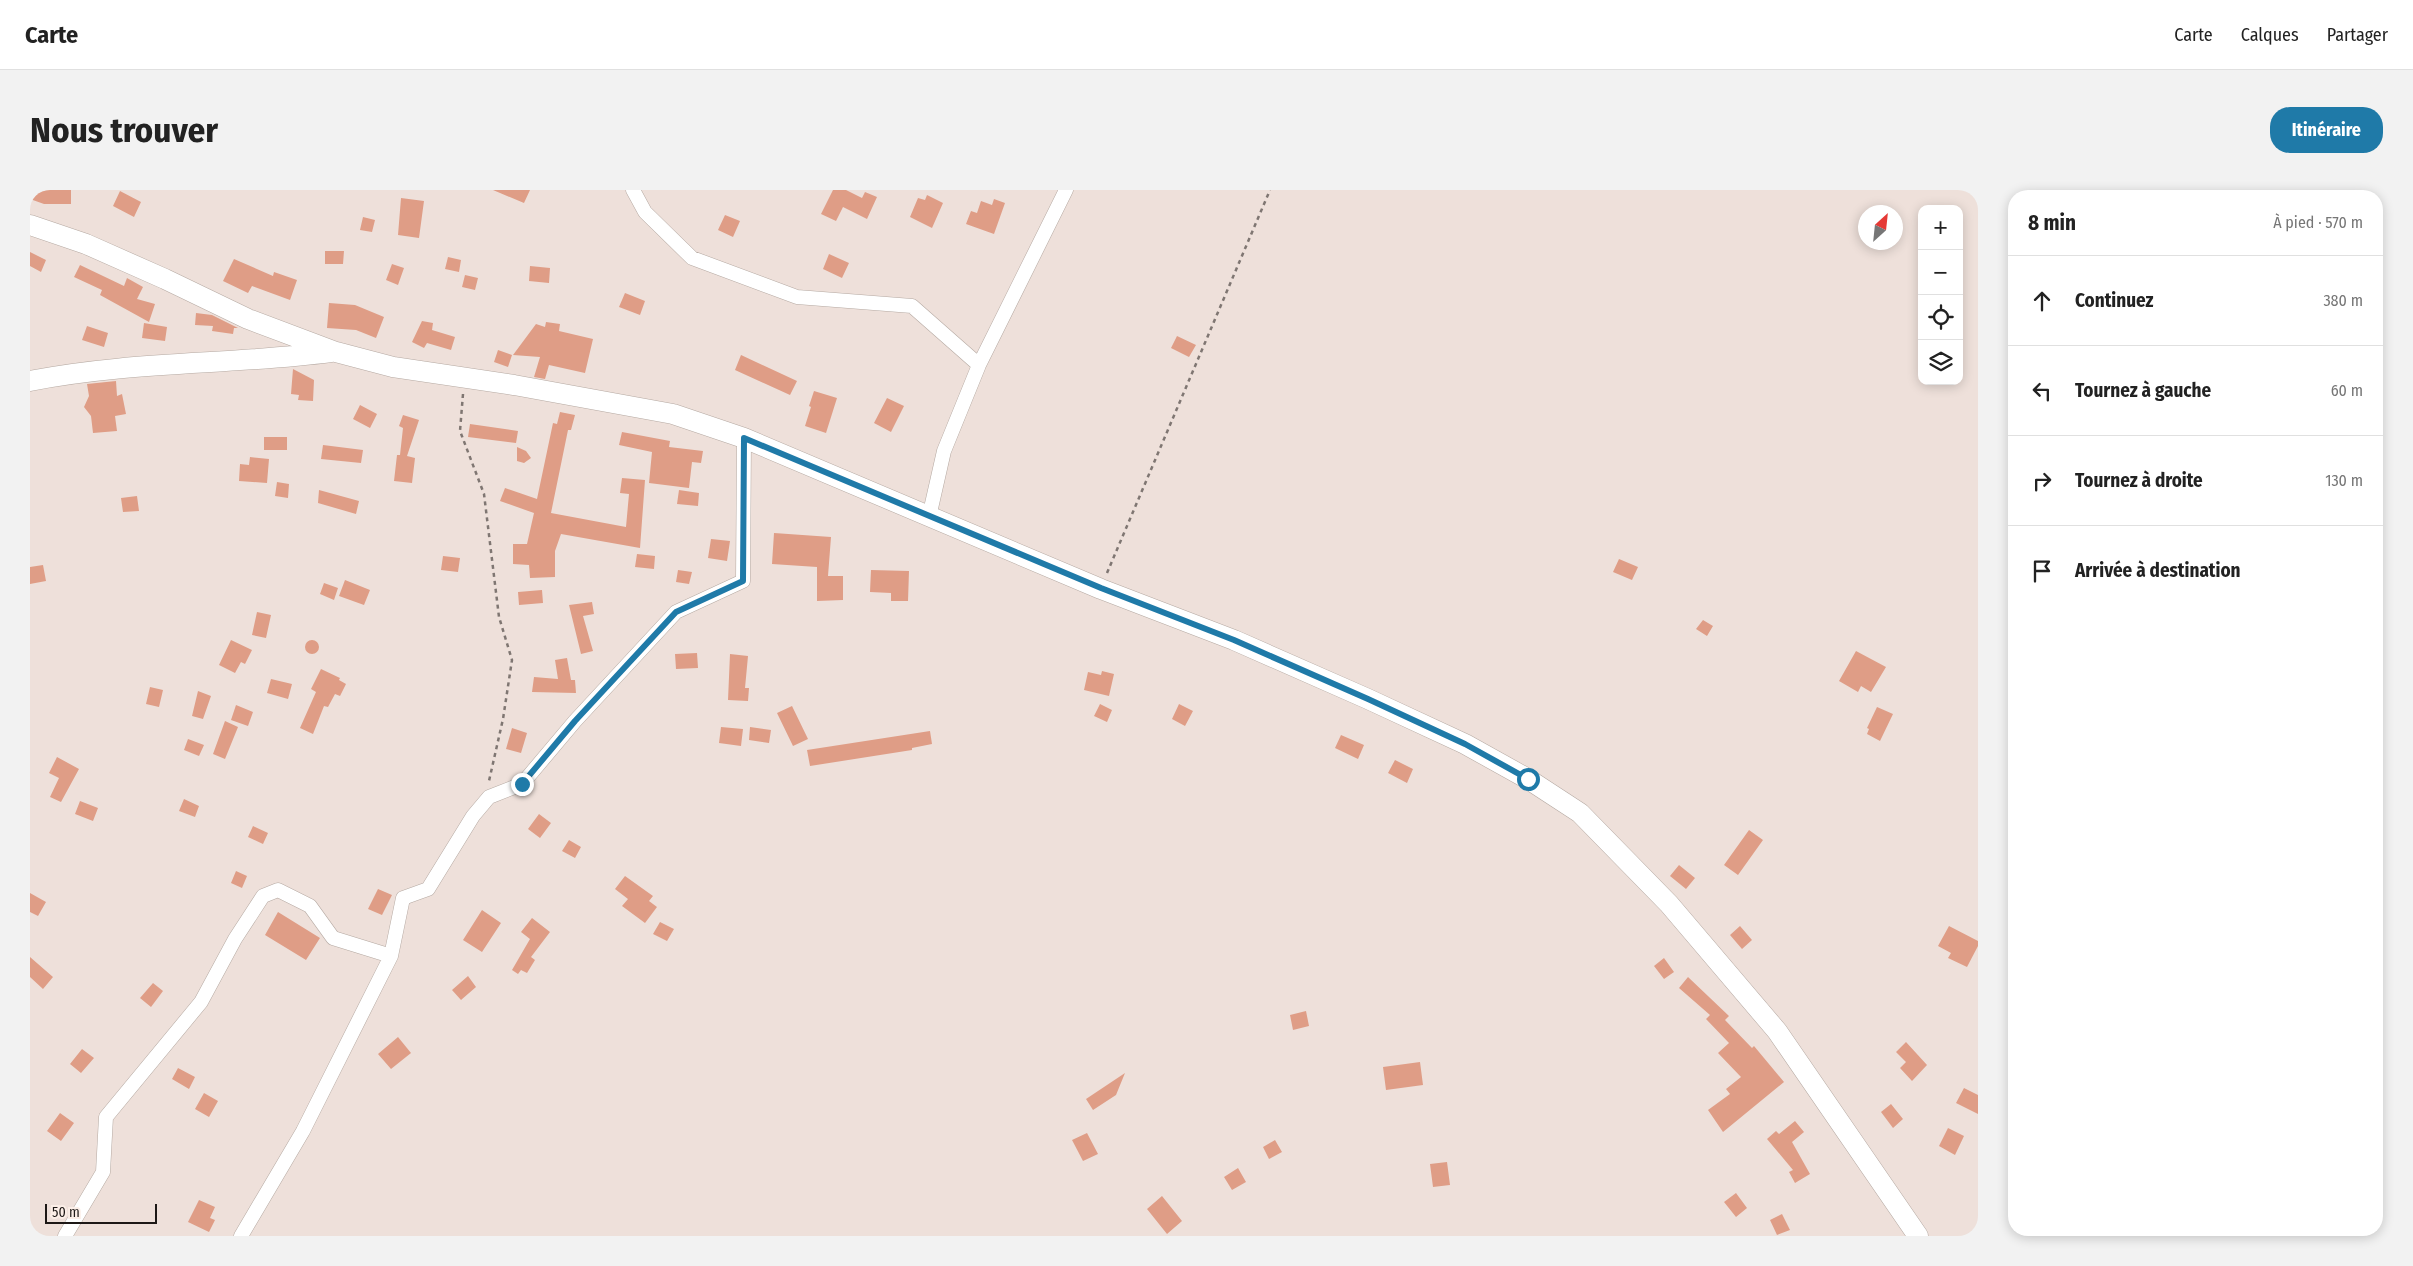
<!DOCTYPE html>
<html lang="fr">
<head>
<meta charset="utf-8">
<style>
	:root { --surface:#fff; --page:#f2f2f2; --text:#222; --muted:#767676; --line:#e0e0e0; --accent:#1f7aa8 }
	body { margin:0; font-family:"Fira Sans Condensed",sans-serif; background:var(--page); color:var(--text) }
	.controls { position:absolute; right:15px; top:15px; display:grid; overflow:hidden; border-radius:10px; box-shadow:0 2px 12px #0003 }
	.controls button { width:45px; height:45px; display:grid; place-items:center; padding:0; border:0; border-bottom:1px solid var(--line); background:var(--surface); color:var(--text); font:25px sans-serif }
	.compass { position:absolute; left:1828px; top:15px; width:45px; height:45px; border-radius:50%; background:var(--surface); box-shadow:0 2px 12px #0003; rotate:27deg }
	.scale { position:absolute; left:15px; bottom:12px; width:112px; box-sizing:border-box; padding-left:5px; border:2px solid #1d1816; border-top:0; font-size:14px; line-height:18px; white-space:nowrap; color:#1d1816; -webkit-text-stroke:4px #fbeee7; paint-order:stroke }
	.stop { position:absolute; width:15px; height:15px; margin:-11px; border:4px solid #1f7aa8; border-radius:50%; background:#fff }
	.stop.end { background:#1f7aa8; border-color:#fff; box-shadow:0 1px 5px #0008 }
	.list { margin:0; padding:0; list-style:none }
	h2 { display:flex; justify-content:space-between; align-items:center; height:65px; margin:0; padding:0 20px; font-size:21px }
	h2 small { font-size:16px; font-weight:400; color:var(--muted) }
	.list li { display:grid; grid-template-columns:32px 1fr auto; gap:15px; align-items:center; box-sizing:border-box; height:90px; padding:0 20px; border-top:1px solid var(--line) }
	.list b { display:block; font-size:19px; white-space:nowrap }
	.list em { font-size:16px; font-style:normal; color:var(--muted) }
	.icon { flex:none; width:28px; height:28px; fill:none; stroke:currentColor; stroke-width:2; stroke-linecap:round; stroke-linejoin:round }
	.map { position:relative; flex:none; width:1948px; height:1046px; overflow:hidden; border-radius:20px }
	header { display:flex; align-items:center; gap:30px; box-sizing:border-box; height:70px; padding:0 25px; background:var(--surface); border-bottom:1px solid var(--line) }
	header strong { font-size:24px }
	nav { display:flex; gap:28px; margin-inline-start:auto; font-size:18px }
	.intro { display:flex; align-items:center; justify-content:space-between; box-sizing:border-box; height:120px; padding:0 30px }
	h1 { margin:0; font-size:35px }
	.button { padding:12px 22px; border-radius:20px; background:var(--accent); color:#fff; font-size:18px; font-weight:700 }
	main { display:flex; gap:30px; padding:0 30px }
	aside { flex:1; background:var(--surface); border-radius:20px; box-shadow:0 2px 12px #0003 }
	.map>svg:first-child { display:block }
</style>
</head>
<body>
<header>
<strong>Carte</strong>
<nav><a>Carte</a><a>Calques</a><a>Partager</a></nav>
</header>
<div class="intro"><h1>Nous trouver</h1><a class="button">Itinéraire</a></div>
<main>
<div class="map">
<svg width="1948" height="1046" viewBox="0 0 1948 1046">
	<rect width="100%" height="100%" fill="#eee0da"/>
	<!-- building -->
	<path fill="#df9d86" d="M0 0H41V14H14L0 9Z
		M463 0H500L494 13Z
		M803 0H816L832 8 835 2 847 7 837 29 813 17 806 31 791 24Z
		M90 1 111 12 104 27 83 16Z
		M897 5 913 13 902 38 880 27 888 8 895 10Z
		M371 8 394 11 389 48 368 45Z
		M964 9 975 13 964 44 936 34 941 21 947 23 951 11 962 15Z
		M695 25 710 31 703 47 688 40Z
		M333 27 345 30 342 42 330 40Z
		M295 61H314L313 74H295Z
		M0 62 16 70 11 82 0 76Z
		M799 64 819 73 812 88 793 79Z
		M418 67 431 70 429 82 415 79Z
		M204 69 243 86 244 82 267 90 260 110 222 96 218 103 193 91Z
		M362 74 374 78 368 95 356 90Z
		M50 75 94 96 97 88 113 97 107 109 125 114 119 132 70 105 72 100 44 87Z
		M500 76 520 78 519 93 499 91Z
		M435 85 448 88 445 100 432 97Z
		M595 103 615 111 610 125 589 117Z
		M299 113 325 115 354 127 346 148 326 140 297 138Z
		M166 123 182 125 208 138H204L203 144 182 141 183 136 165 135Z
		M392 131 403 133 402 140 425 147 421 160 397 153 394 158 382 152Z
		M516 132 530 134 529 141 563 149 555 183 519 175 515 189 504 187 510 167 483 165 506 134 515 137Z
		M114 133 137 137 135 151 112 148Z
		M57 136 78 143 74 157 52 150Z
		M1147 146 1166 155 1159 167 1141 158Z
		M468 160 482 165 478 177 464 172Z
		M711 165 767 191 760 205 705 180Z
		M263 179 284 190 283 211 268 210 269 205 261 204Z
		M86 191 87 206 92 204 96 224 85 226 87 241 63 243 61 226 54 217 59 206 57 194Z
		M784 201 807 208 796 243 775 236 781 217 779 216Z
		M857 208 874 216 861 242 844 233Z
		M330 215 347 224 340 238 323 229Z
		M530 222 545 225 541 240H538L521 323 596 337 599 304 590 303 592 288 615 290 610 358 531 344 525 361V387L500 388 499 375 483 374V354H497L504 323 470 311 475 298 507 309 523 233 527 234Z
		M373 225 389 230 377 266 385 268 382 293 364 291 367 265H370L373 238 369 236Z
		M440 234 488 241 486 253 438 247Z
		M592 242 640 251 639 257 673 261 671 273 662 272 659 298 619 293 622 262 589 255Z
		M234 247H257V260H234Z
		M293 255 333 260 331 273 291 269Z
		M487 257 496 261 501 268 494 273 487 271Z
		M220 267 239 269 237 293 209 291 210 274 219 275Z
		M247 292 259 294 258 308 245 306Z
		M289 300 329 311 326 324 288 313Z
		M649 300 669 303 668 316 647 314Z
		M107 306 109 321 93 322 91 308Z
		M744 343 801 347 798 386H813V410L787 411V377L742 374Z
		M681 349 700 351 697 371 678 368Z
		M607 364 625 366 624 379 605 377Z
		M413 366 430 368 428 382 411 380Z
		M1589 369 1608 377 1602 390 1583 382Z
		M13 375 16 391 0 394V377Z
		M648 380 662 382 659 394 646 392Z
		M841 380 879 381 878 411H861V403L840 402Z
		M315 390 340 400 334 415 309 406Z
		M294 393 308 398 304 410 290 404Z
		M512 400 513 413 489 415 488 402Z
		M562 412 564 424 553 426 563 461 551 464 539 415Z
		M227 422 241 425 236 448 222 445Z
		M1673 430 1683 436 1677 446 1666 439Z
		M275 457a7 7 0 1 1 14 0a7 7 0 1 1-14 0Z
		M201 450 222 460 215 474 211 472 205 483 189 475Z
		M1826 461 1856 477 1841 502 1831 496 1828 502 1809 491Z
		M667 463 668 478 646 479 645 464Z
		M700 464 718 466 715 498H719L718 511 698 510Z
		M537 468 541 490H545L546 503 502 502 504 487 528 489 525 470Z
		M291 479 310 488 309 490 316 494 310 506 305 504 298 517 294 516 283 544 270 538 286 502 281 499Z
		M1072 481 1084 484 1079 506 1054 500 1058 482 1071 485Z
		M241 489 262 494 258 509 237 503Z
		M120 497 133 500 129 517 116 514Z
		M168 501 181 506 173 529 162 526Z
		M1070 514 1082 520 1077 532 1064 526Z
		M1149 514 1163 521 1155 536 1142 529Z
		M206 515 223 522 218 536 201 530Z
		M762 516 778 549 763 556 747 523Z
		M1847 517 1863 524 1850 551 1837 544 1839 539 1837 538Z
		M195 531 208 537 195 569 183 564Z
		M691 537 713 539 711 556 689 553Z
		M720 537 741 540 739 553 719 550Z
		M482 538 497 543 491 563 476 559Z
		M900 541 902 554 882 558V560L780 576 777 560Z
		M1311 545 1334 555 1328 569 1305 558Z
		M158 549 174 555 169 566 154 560Z
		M27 567 49 579 31 612 20 607 29 588 19 583Z
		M1365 570 1383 579 1377 593 1358 583Z
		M154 609 169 616 165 627 149 621Z
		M50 611 68 618 63 631 45 624Z
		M509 624 521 633 510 648 498 639Z
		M223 636 238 643 233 654 218 647Z
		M1719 640 1733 650 1708 685 1694 675Z
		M539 650 551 657 545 668 532 661Z
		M1649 675 1665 688 1656 699 1640 686Z
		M206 681 217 686 212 698 201 693Z
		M595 686 623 706 619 711 627 717 615 733 592 716 598 709 585 699Z
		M348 699 362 705 352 725 338 719Z
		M0 703 16 712 8 726 0 722Z
		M452 720 471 733 452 762 433 750Z
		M248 722 290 748 276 770 235 745Z
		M502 728 520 742 501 767 505 770 497 783 491 780 488 784 482 780 500 749 491 742Z
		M630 732 644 739 637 751 623 744Z
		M1710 736 1722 750 1712 759 1700 745Z
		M1919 736 1948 751V756L1937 777 1918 768 1921 763 1908 756Z
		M0 767 23 787 13 799 0 787Z
		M1634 768 1644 782 1634 789 1624 776Z
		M438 786 446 797 431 810 422 800Z
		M1658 787 1699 826 1695 830 1722 858 1724 856 1754 892 1693 942 1678 920 1700 904 1696 899 1711 887 1688 863 1699 853 1676 829 1680 825 1649 798Z
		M123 793 133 801 121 817 110 808Z
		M1276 821 1279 836 1263 840 1260 825Z
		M368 847 381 863 361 879 348 864Z
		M1876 852 1897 875 1882 891 1870 878 1876 872 1866 862Z
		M52 859 64 868 51 883 40 874Z
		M1390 872 1393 895 1356 900 1353 877Z
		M148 878 165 887 159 899 142 889Z
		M1095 883 1086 905 1063 920 1056 909Z
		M1934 898 1948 905V924L1926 913Z
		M174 903 188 911 179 927 165 919Z
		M1861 914 1873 929 1863 938 1851 922Z
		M30 923 44 933 31 951 17 941Z
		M1765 931 1774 942 1762 952 1780 984 1765 993 1759 982 1763 980 1737 949 1746 941 1749 944Z
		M1918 938 1934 946 1925 965 1909 956Z
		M1057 943 1068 964 1053 971 1042 950Z
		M1245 950 1252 962 1239 969 1233 957Z
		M1417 972 1420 995 1403 997 1400 974Z
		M1208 978 1216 992 1202 1000 1194 987Z
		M1706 1003 1717 1018 1706 1027 1694 1012Z
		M1132 1006 1152 1031 1137 1044 1117 1019Z
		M169 1010 185 1017 180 1028 185 1030 179 1042 158 1032Z
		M1752 1024 1760 1040 1747 1045 1740 1030Z"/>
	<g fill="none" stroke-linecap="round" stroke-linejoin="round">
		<defs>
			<path id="street" d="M603 0 615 22 662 68 767 107 882 116 949 175
				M899 327 914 261 949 175 1036 0
				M35 1046 73 982 76 927 171 812 205 749 233 706 248 700 280 716 303 748 361 766
				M211 1046 273 941 361 766 373 708 398 699 443 626 459 607 492 594 545 531 646 422 713 391 714 248"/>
			<path id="secondary" d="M0 35 56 54 135 89 218 129 306 162 363 177 484 195 643 224 714 248 1071 399 1204 450 1338 509 1435 554 1498 589 1550 623 1639 714 1747 841 1888 1046
				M0 191C100 171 201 175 301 162"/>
		</defs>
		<!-- street casing -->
		<use href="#street" stroke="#b5a9a2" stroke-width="15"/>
		<!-- secondary casing -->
		<use href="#secondary" stroke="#b5a9a2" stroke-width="21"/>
		<!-- path -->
		<path stroke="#7f7672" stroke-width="2.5" stroke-dasharray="4 4" stroke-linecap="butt" d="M433 204 430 241 454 304 469 427 482 470 473 529 459 591
			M1077 383 1240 0"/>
		<!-- street -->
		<use href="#street" stroke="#fff" stroke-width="14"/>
		<!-- secondary -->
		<use href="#secondary" stroke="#fff" stroke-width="20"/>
	</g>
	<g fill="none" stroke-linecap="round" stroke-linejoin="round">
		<!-- route -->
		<path stroke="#1f7aa8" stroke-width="6" d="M492 594 545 531 646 422 713 391 714 248 1071 398 1204 450 1338 509 1435 554 1498 589"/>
	</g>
</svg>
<div class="controls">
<button>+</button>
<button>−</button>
<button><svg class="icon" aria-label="locate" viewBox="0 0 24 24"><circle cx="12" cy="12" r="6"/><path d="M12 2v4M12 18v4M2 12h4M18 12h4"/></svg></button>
<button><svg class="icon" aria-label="layers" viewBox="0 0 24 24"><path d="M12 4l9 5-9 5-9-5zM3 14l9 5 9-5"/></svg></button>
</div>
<svg class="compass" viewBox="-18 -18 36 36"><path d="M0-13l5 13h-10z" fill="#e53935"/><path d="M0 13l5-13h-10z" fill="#767676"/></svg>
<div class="scale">50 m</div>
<div class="stop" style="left:1498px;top:589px"></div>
<div class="stop end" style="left:492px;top:594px"></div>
</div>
<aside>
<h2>8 min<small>À pied · 570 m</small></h2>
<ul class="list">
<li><svg class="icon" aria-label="ahead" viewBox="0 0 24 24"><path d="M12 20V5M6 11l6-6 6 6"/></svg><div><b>Continuez</b></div><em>380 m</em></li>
<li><svg class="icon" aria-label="left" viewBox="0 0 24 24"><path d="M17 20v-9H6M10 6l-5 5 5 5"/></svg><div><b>Tournez à gauche</b></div><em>60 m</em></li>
<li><svg class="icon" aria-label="right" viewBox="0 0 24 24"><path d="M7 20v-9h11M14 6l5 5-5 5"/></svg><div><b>Tournez à droite</b></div><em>130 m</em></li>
<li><svg class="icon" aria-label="arrive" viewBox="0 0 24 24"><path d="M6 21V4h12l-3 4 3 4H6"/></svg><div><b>Arrivée à destination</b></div></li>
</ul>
</aside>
</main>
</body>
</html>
